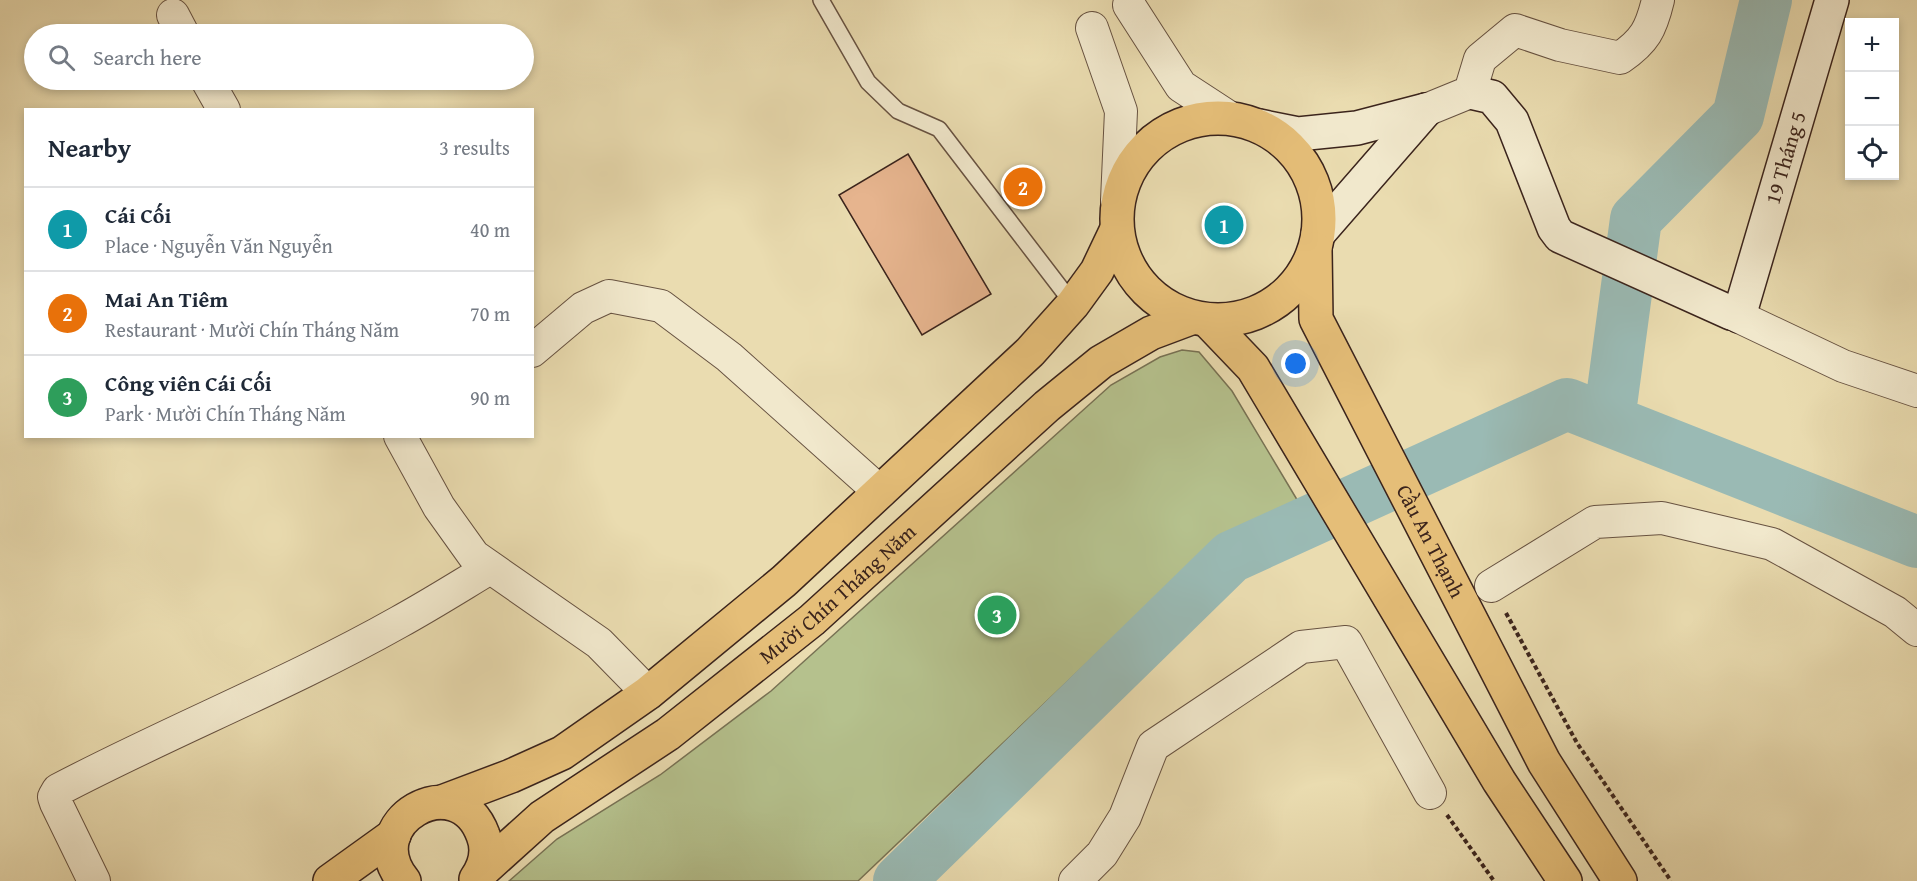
<!DOCTYPE html>
<html lang="en">
<head>
<meta charset="utf-8">
<style>
	:root { --surface:#fff; --page:#f2f2f3; --text:#1f2937; --muted:#747a83; --line:#e0e1e3; --accent:#8f2418 }
	body { margin:0; font-family:"Gentium Book Plus",serif; background:var(--page); color:var(--text) }
	.controls { position:absolute; right:18px; top:18px; display:grid; overflow:hidden; border-radius:0px; box-shadow:0 3px 9px #0003 }
	.controls button { width:54px; height:54px; display:grid; place-items:center; padding:0; border:0; border-bottom:2px solid var(--line); background:var(--surface); color:var(--text); font:30px sans-serif }
	.you { position:absolute; left:1296px; top:364px; width:21px; height:21px; margin:-15px; border:4px solid #fff; border-radius:50%; background:#1a73e8; box-shadow:0 0 0 9px #1a73e833 }
	.badge { display:grid; place-items:center; width:39px; height:39px; border-radius:50%; background:var(--accent); color:#fff; font-size:20px; font-weight:700 }
	.pin { position:absolute; translate:-50% -50%; border:3px solid #fff; box-shadow:0 2px 6px #0006 }
	.list { margin:0; padding:0; list-style:none }
	h2 { display:flex; justify-content:space-between; align-items:center; height:78px; margin:0; padding:0 24px; font-size:26px }
	h2 small { font-size:20px; font-weight:400; color:var(--muted) }
	.list li { display:grid; grid-template-columns:39px 1fr auto; gap:18px; align-items:center; box-sizing:border-box; height:84px; padding:0 24px; border-top:2px solid var(--line) }
	.list b { display:block; font-size:22px; white-space:nowrap }
	.list p { margin:0; font-size:20px; white-space:nowrap; color:var(--muted) }
	.list em { font-size:20px; font-style:normal; color:var(--muted) }
	.icon { flex:none; width:33px; height:33px; fill:none; stroke:currentColor; stroke-width:2; stroke-linecap:round; stroke-linejoin:round }
	.map { position:relative; flex:none; width:1917px; height:881px; overflow:hidden }
	.search { position:absolute; background:var(--surface); box-shadow:0 3px 9px #0003; left:24px; top:24px; width:510px; height:66px; display:flex; align-items:center; gap:15px; box-sizing:border-box; padding:0 21px; border-radius:33px; color:var(--muted); font-size:22px }
	.panel { position:absolute; background:var(--surface); box-shadow:0 3px 9px #0003; left:24px; top:108px; width:510px; height:330px; border-radius:0px }
	.map>svg:first-child { display:block }
</style>
</head>
<body>
<div class="map">
<svg width="1917" height="881" viewBox="0 0 1917 881">
	<rect width="100%" height="100%" fill="#eadcb0"/>
	<filter id="stains"><feTurbulence type="fractalNoise" baseFrequency=".00333" numOctaves="4"/><feColorMatrix values="0 0 0 0 .2 0 0 0 0 .09 0 0 0 0 .02 0 0 0 .5 -.17"/></filter>
	<radialGradient id="worn" r=".72"><stop offset=".6" stop-color="#630" stop-opacity="0"/><stop offset="1" stop-color="#630" stop-opacity=".3"/></radialGradient>
	<!-- green -->
	<path fill="#b5c18d" stroke="#787254" stroke-width="1.5" d="M1182 350 1199 352 1232 391 1302 508 1212 544 858 881H509L557 839 660 775 771 691 1111 385 1160 357Z"/>
	<g fill="none" stroke-linecap="round" stroke-linejoin="round">
		<!-- river -->
		<path stroke="#9abab4" stroke-width="52" d="M1609 420 1636 219 1738 116 1766 0
			M899 881 1231 557 1567 404 1917 542"/>
	</g>
	<!-- building -->
	<path fill="#e6b48e" stroke="#3b241c" stroke-width="1.5" d="M908 154 991 294 922 335 839 195Z"/>
	<g fill="none" stroke-linecap="round" stroke-linejoin="round">
		<defs>
			<path id="lane" d="M821 0 868 82 898 111 939 129 1073 304"/>
			<path id="street" d="M1129 5 1181 86 1230 118
				M173 15 183 34
				M1092 28 1121 111 1117 200
				M207 80 224 110
				M1426 110 1470 92 1480 59 1515 30 1560 45 1620 58C1645 41 1651 29 1658 0
				M1731 313 1843 366 1917 391
				M532 351 583 308 609 296 661 306 729 357 880 492
				M400 436 439 507 474 556 599 643 648 693
				M1491 586 1595 522 1662 518 1772 544 1895 612 1917 630
				M94 881 56 803 54 797 58 790C170 731 289 684 399 622 430 605 460 586 490 568
				M1075 881 1102 854 1125 817 1153 746 1301 647 1346 642 1430 793"/>
			<g id="secondary">
				<path d="M1470 92 1492 97 1512 121 1554 228 1560 236 1731 313"/>
				<path d="M1259 126 1298 134 1357 128 1426 110"/>
				<path d="M1318 234 1426 110"/>
				<path id="s1" d="M1739 316 1832 0"/>
			</g>
			<g id="primary">
				<circle cx="1218" cy="219" r="101"/>
				<path id="s2" d="M1315 249 1316 319 1544 762 1620 881"/>
				<path d="M1208 321 1253 368 1499 781 1565 881"/>
				<path d="M442 802 511 776 562 753 648 693 784 581 1030 352 1073 304 1097 271 1116 231"/>
				<path id="s3" d="M481 872 542 817 668 734 812 620 1047 406 1101 362 1151 333 1191 318"/>
				<path d="M330 881 394 835"/>
				<path d="M404 881C356 823 457 764 483 835 489 850 485 866 476 879"/>
			</g>
		</defs>
		<!-- lane casing -->
		<use href="#lane" stroke="#675241" stroke-width="18"/>
		<!-- street casing -->
		<use href="#street" stroke="#675241" stroke-width="34"/>
		<!-- secondary casing -->
		<use href="#secondary" stroke="#3b241c" stroke-width="36"/>
		<!-- primary casing -->
		<use href="#primary" stroke="#3b241c" stroke-width="36"/>
		<!-- path -->
		<path stroke="#3b241c" stroke-width="4" stroke-dasharray="4.5 3" stroke-linecap="butt" d="M1506 613 1577 743 1671 881
			M1447 815 1494 881"/>
		<!-- lane -->
		<use href="#lane" stroke="#f1e8cc" stroke-width="15"/>
		<!-- street -->
		<use href="#street" stroke="#f1e8cc" stroke-width="32"/>
		<!-- secondary -->
		<use href="#secondary" stroke="#f1e8cc" stroke-width="33"/>
		<!-- primary -->
		<use href="#primary" stroke="#e5be78" stroke-width="33"/>
	</g>
	<g text-anchor="middle" stroke-width="6" stroke-linejoin="round" paint-order="stroke">
		<!-- street labels -->
		<g font-size="21" fill="#3b241c" stroke="#f1e8cc">
			<text dy="7" stroke="none"><textPath href="#s1" startOffset="165">19 Tháng 5</textPath></text>
			<text dy="7" stroke="none"><textPath href="#s2" startOffset="320">Cầu An Thạnh</textPath></text>
			<text dy="7" stroke="none"><textPath href="#s3" startOffset="453">Mười Chín Tháng Năm</textPath></text>
		</g>
	</g>
	<rect width="100%" height="100%" filter="url(#stains)"/>
	<rect width="100%" height="100%" fill="url(#worn)"/>
</svg>
<div class="controls">
<button>+</button>
<button>−</button>
<button><svg class="icon" aria-label="locate" viewBox="0 0 24 24"><circle cx="12" cy="12" r="6"/><path d="M12 2v4M12 18v4M2 12h4M18 12h4"/></svg></button>
</div>
<div class="you"></div>
<div class="pin badge" style="left:1224px;top:225px;background:#0f9aa8">1</div>
<div class="pin badge" style="left:1023px;top:187px;background:#e8710a">2</div>
<div class="pin badge" style="left:997px;top:615px;background:#2e9e5b">3</div>
<div class="search"><svg class="icon" aria-label="search" viewBox="0 0 24 24"><circle cx="10" cy="10" r="6"/><path d="M15 15l6 6"/></svg>Search here</div>
<section class="panel">
<h2>Nearby<small>3 results</small></h2>
<ul class="list">
<li><span class="badge" style="background:#0f9aa8">1</span><div><b>Cái Cối</b><p>Place · Nguyễn Văn Nguyễn</p></div><em>40 m</em></li>
<li><span class="badge" style="background:#e8710a">2</span><div><b>Mai An Tiêm</b><p>Restaurant · Mười Chín Tháng Năm</p></div><em>70 m</em></li>
<li><span class="badge" style="background:#2e9e5b">3</span><div><b>Công viên Cái Cối</b><p>Park · Mười Chín Tháng Năm</p></div><em>90 m</em></li>
</ul>
</section>
</div>
</body>
</html>
